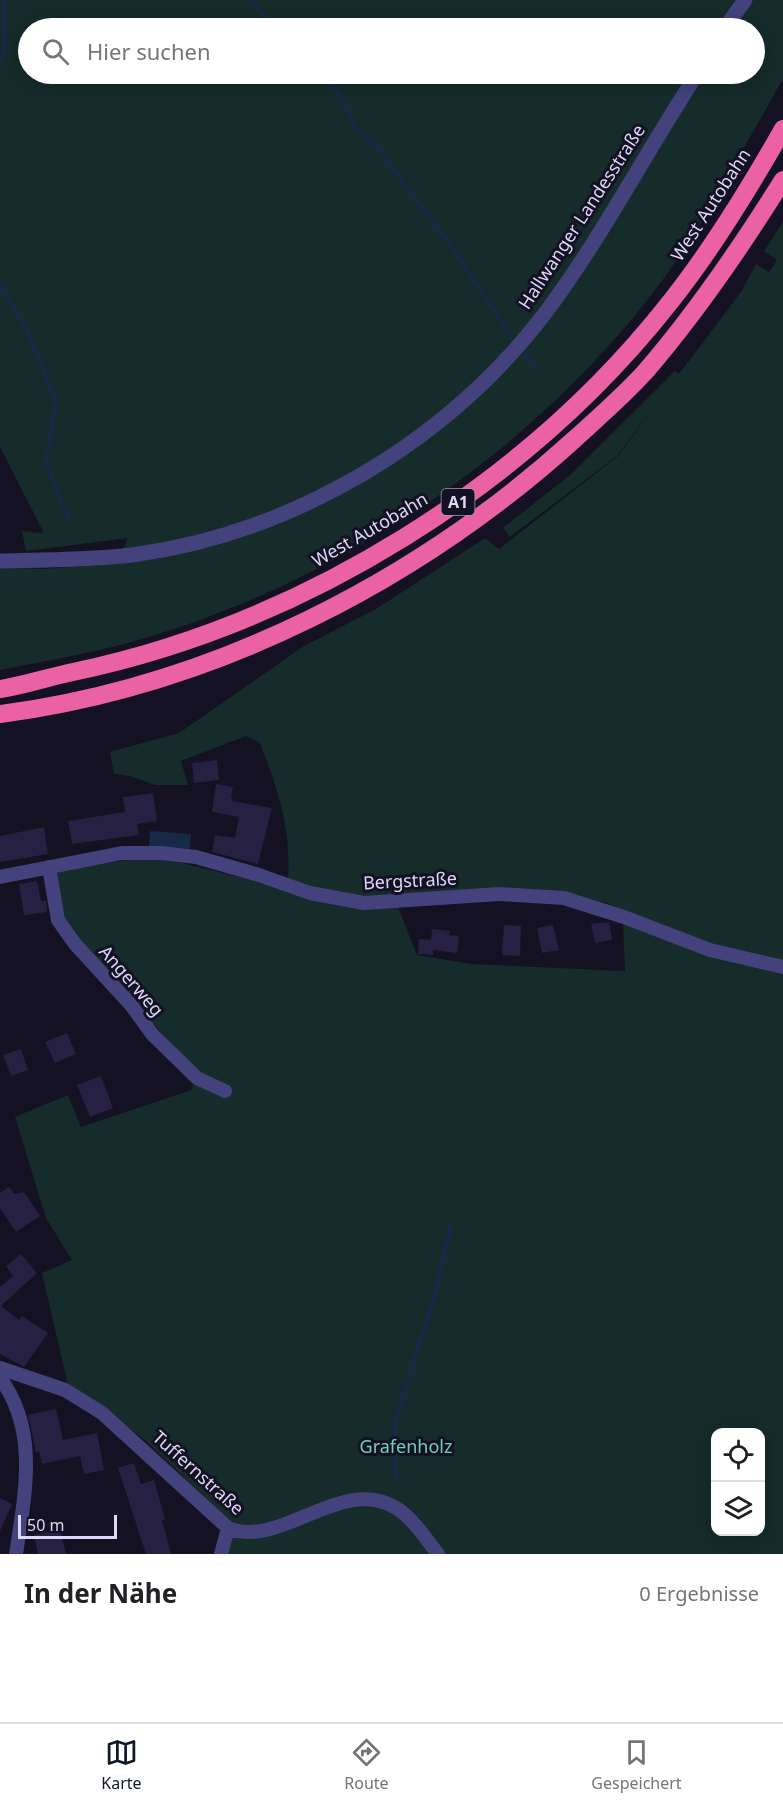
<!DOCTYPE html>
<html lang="de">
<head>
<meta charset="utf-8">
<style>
	:root { --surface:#fff; --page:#f6f6f6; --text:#202124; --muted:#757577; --line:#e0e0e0; --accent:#111827 }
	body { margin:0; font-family:"Noto Sans",sans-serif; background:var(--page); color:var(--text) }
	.controls { position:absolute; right:18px; bottom:18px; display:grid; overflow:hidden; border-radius:12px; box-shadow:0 3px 15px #0003 }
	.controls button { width:54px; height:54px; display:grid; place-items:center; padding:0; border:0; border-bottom:2px solid var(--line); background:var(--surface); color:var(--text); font:30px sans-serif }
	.scale { position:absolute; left:18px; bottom:15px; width:99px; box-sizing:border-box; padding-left:6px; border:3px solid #dcd8fa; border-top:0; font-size:16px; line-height:21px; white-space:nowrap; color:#dcd8fa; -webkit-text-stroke:4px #141123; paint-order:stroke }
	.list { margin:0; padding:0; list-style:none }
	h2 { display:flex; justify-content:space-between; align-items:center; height:78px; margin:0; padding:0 24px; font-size:26px }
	h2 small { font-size:20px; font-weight:400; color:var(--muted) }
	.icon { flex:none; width:33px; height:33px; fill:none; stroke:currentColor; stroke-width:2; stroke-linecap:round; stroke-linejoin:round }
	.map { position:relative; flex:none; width:783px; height:1554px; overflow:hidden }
	.search { position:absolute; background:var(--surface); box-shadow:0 3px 15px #0003; left:18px; right:18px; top:18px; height:66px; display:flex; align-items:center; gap:15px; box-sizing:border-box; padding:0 21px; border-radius:33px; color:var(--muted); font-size:22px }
	.sheet { height:168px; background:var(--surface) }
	nav { display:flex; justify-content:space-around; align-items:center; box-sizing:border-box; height:84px; border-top:2px solid var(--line); background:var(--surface); font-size:16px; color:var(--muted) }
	nav a { display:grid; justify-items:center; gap:3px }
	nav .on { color:var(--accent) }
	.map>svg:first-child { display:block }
</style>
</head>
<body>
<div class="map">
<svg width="783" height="1554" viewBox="0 0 783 1554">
	<rect width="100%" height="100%" fill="#141123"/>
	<!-- green -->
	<path fill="#152c2b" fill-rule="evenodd" d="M0 0H783V79L713 202 706 204 709 210C588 415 366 575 138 640 93 653 46 661 0 670V567L42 569 116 564 128 538 26 551 22 531 44 533 0 447ZM28 28H754V74H28Z
		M783 222V963L715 945 606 903 569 894 348 896 288 882C291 827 279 793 260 743L246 736 181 761 188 785H155L130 776 114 774 110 752 179 733 304 646 376 609 485 538 499 549 618 456 662 397 617 456 510 537 503 528 570 475 675 371 679 374 741 292 756 264 769 272 777 260 764 251Z
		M154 859 182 863 256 881 325 903 398 907 417 955 471 964 625 971 623 922 715 957 783 973V1554H226L220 1512 146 1441 104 1408 68 1385 42 1273 72 1260 46 1218 15 1117 68 1095 81 1127 191 1090 198 1072 102 969 66 926 55 881 59 871 127 860ZM716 1432H760V1532H716Z"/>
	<!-- water -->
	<path fill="#162a48" d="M150 831 191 834 190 849 149 846Z"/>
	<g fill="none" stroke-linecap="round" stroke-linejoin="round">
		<!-- stream -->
		<path stroke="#162a48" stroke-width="4" d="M251 0 274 28
			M0 59 5 55 4 0
			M323 74 344 101 356 129 375 144 448 242 509 333
			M0 284 29 334 56 402 46 463 68 518
			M525 355 537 368
			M395 1480V1421L434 1299 451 1224"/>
	</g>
	<!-- building -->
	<path fill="#262042" d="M217 760 219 780 194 783 192 763Z
		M216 784 233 787 231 798 233 801 272 808 258 864 212 852 215 835 235 838 239 817 212 812Z
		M153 793 157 821 137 824 139 835 72 844 68 821 125 812 123 797Z
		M44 827 48 854 0 862V836Z
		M37 881 41 901H46L47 912 24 915 19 884Z
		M609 922 612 940 595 943 591 924Z
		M504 925 521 926 520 956 502 955Z
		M553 925 559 950 542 953 537 928Z
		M432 929 450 931 449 935 459 936 457 953 433 950V955L418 954 419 939 431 940Z
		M67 1033 76 1054 55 1063 45 1042Z
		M21 1049 28 1070 11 1076 3 1055Z
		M101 1076 113 1108 90 1117 77 1085Z
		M9 1187 14 1194 24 1192 40 1216 16 1232 0 1208V1193Z
		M21 1254 37 1273 1 1306 19 1320 22 1316 48 1333 24 1367 0 1354V1287L13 1276 6 1266Z
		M56 1409 63 1440 97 1433 104 1470 84 1474 80 1456 42 1464 39 1451 36 1452 28 1415Z
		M134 1463 141 1484 154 1480 165 1519 162 1520 171 1554H146L118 1468Z
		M0 1498 12 1504 0 1531Z
		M60 1529 66 1554H38L34 1535Z"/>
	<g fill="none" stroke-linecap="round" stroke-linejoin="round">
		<!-- minor -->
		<path stroke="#44427c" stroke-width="14" d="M49 867 58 920 75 944 131 1005 152 1034 197 1078 225 1091
			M0 877 122 853H161L196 857 259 875 310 893 364 903 499 894 564 898 624 917 710 950 783 967
			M0 1368 65 1390 102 1413 228 1528C281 1550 342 1473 398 1509 414 1520 426 1539 438 1554
			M0 1378C39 1430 25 1494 16 1554
			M221 1554 228 1528"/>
		<!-- tertiary -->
		<path stroke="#44427c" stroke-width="15" d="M725 28 745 0
			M0 561C44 560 88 560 132 555 294 533 447 442 546 312 602 237 646 152 697 74"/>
		<!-- motorway -->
		<path stroke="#eb62a4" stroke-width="18" d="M0 689C25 685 49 677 73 672 302 624 526 486 671 301 713 248 749 189 783 129
			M0 714C214 686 419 581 577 437 600 416 624 395 645 372 697 312 741 247 783 180"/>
	</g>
	<g text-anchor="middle" stroke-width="6" stroke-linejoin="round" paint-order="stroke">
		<!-- shield labels -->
		<rect fill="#141123" stroke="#a09cba" stroke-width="1.5" x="441.5" y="489" width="33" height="26" rx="4.5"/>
		<g font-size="16" font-weight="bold" fill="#dcd8fa">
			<text x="458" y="508">A1</text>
		</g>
		<!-- street labels -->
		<g font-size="18" fill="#dcd8fa" stroke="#141123">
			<text transform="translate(711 205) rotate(-57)" y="6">West Autobahn</text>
			<text transform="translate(582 217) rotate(-57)" y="6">Hallwanger Landesstraße</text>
			<text transform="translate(370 530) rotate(-30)" y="6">West Autobahn</text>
			<text transform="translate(410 881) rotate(-3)" y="6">Bergstraße</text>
			<text transform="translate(131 981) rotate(49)" y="6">Angerweg</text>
			<text transform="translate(198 1473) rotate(42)" y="6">Tuffernstraße</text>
		</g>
		<!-- park labels -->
		<g font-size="18" fill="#6dd1b8" stroke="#141123">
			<text x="406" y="1453">Grafenholz</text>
		</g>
	</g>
</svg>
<div class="controls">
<button><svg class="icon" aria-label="locate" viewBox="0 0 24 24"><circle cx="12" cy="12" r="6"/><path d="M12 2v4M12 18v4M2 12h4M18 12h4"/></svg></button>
<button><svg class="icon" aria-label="layers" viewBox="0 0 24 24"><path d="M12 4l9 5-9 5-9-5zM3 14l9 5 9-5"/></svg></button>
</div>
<div class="scale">50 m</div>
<div class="search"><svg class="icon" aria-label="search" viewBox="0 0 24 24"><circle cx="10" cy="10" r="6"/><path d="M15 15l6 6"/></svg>Hier suchen</div>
</div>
<section class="sheet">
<h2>In der Nähe<small>0 Ergebnisse</small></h2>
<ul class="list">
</ul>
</section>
<nav>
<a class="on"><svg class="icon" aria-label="map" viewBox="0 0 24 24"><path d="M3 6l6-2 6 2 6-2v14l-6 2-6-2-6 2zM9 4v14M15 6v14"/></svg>Karte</a>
<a><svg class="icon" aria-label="directions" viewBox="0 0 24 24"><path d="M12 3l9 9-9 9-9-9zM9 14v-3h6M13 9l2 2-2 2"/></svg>Route</a>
<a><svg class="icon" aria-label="saved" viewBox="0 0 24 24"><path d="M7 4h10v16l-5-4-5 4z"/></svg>Gespeichert</a>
</nav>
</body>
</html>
